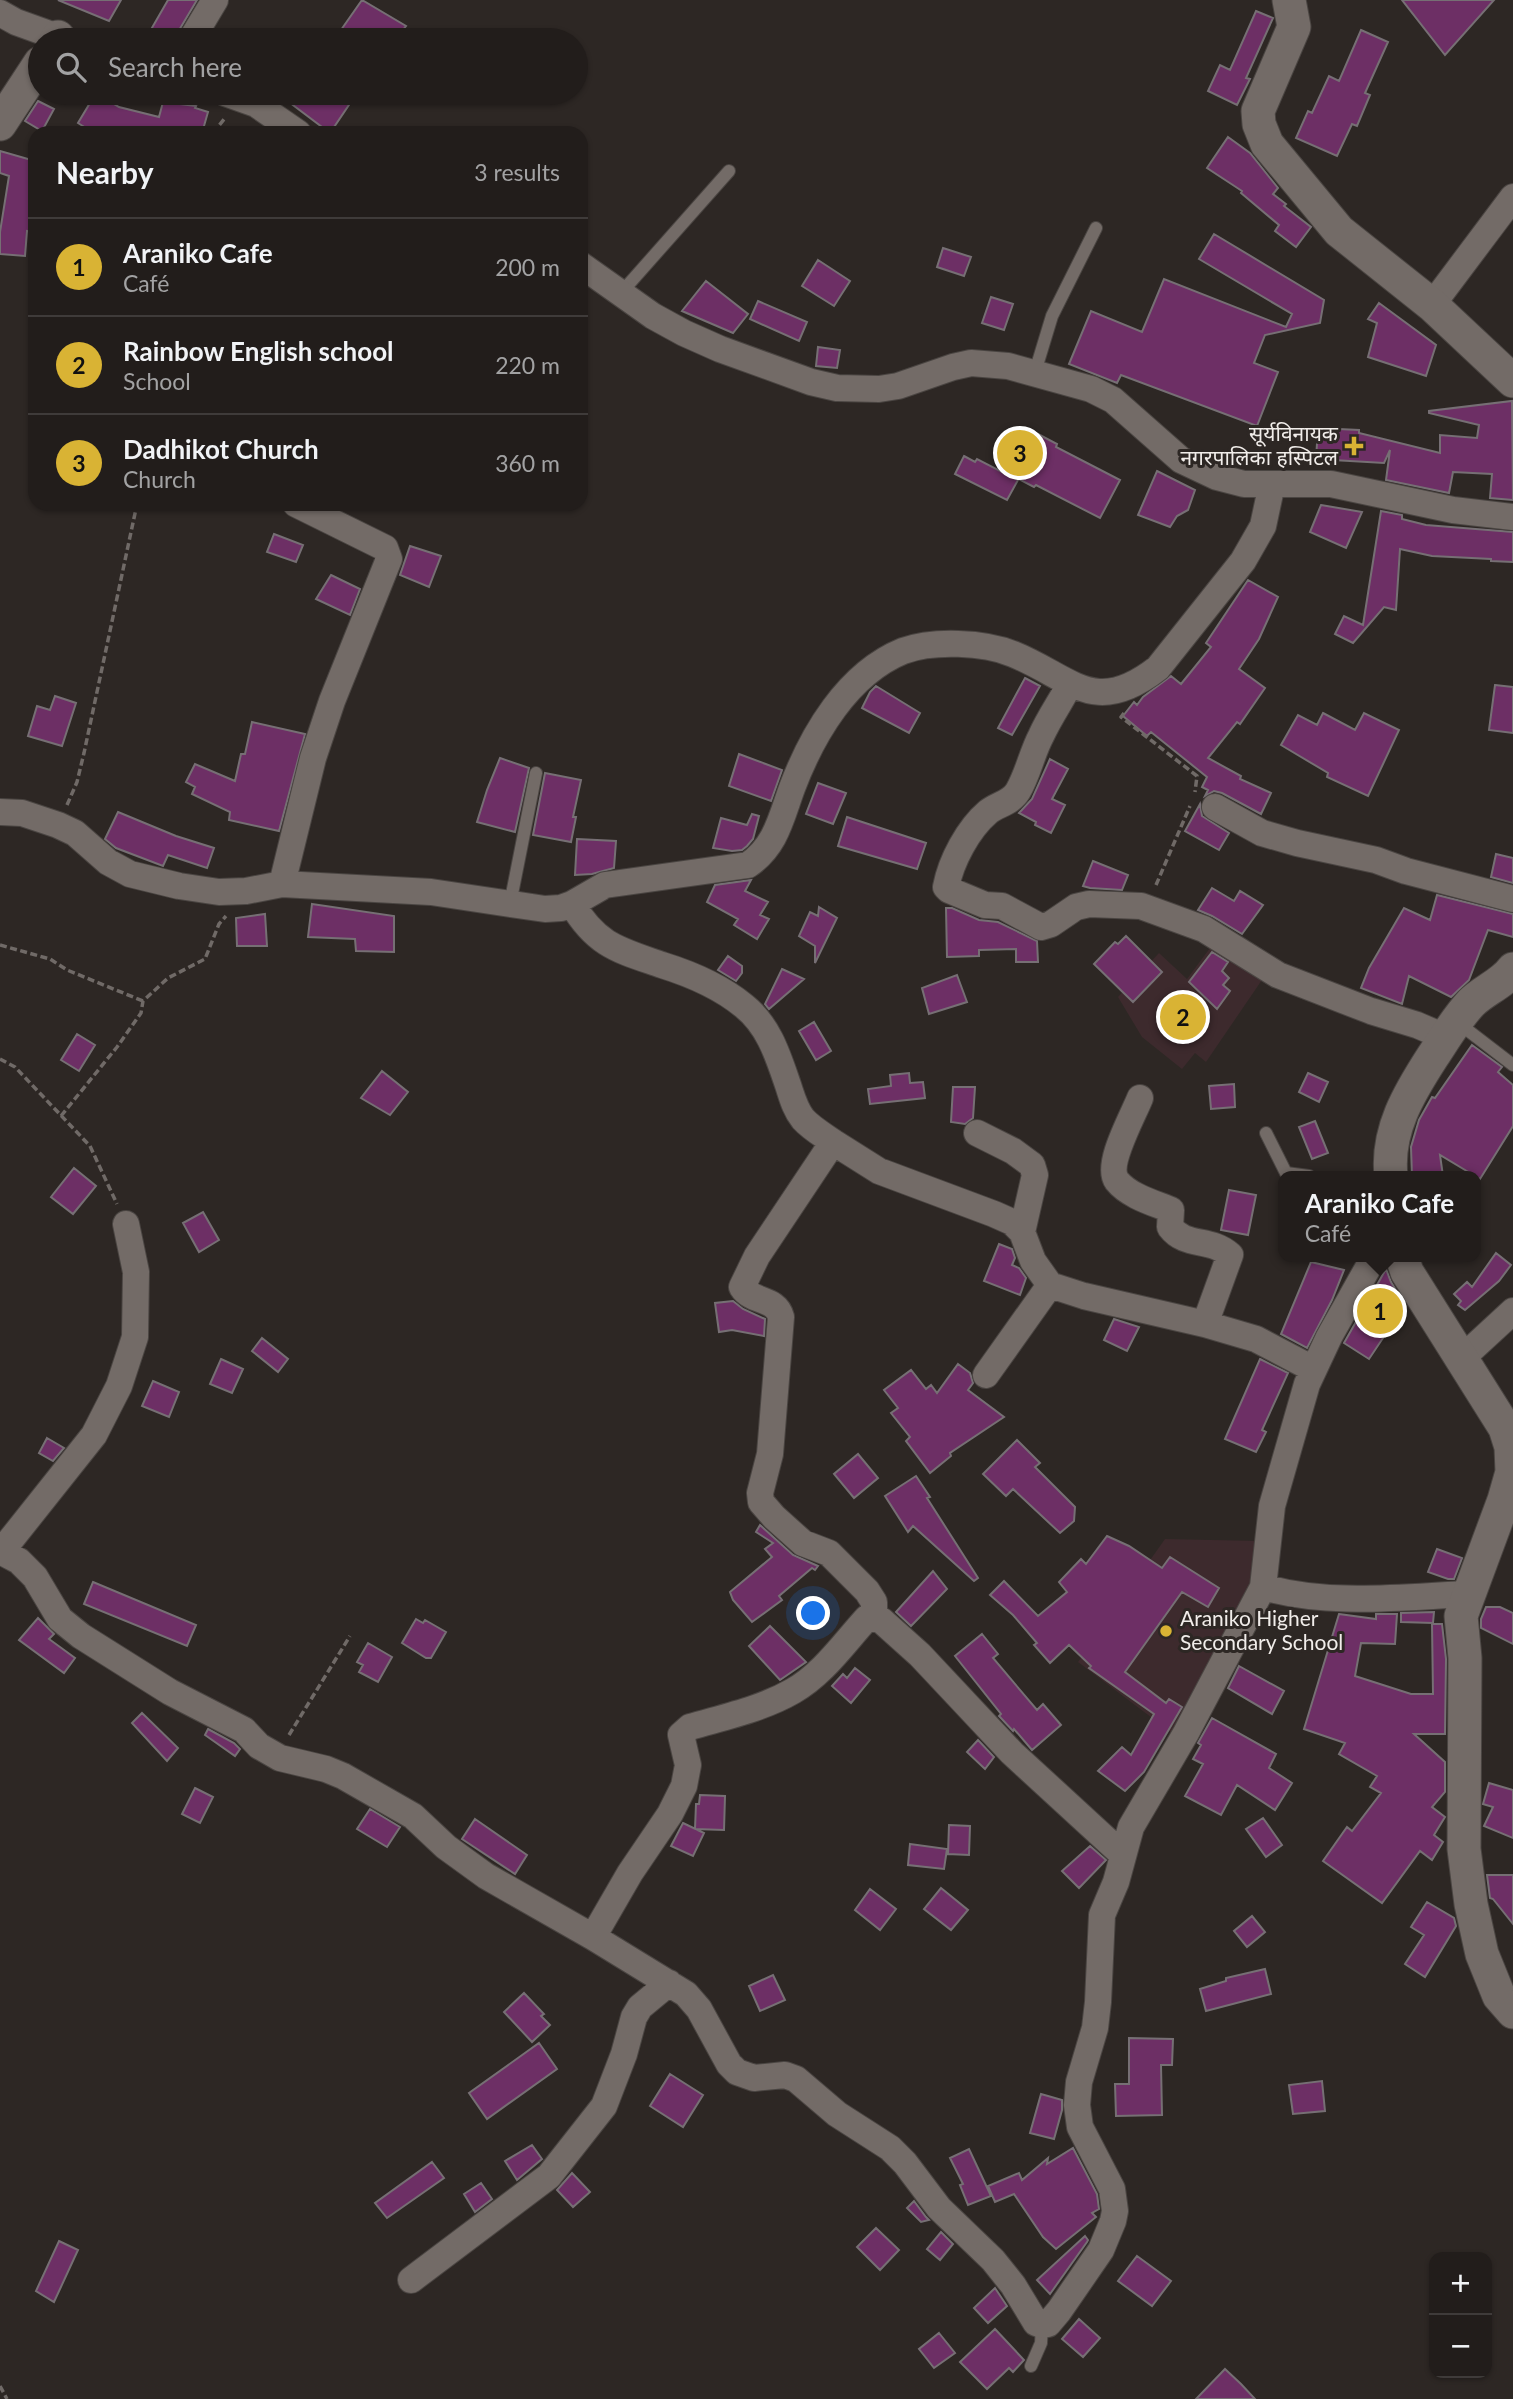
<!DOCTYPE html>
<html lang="en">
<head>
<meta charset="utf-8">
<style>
	:root { --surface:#221d1b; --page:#2e2a28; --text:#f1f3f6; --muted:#a2a2a3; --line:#3f3b3a; --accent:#d9b334 }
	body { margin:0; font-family:Lato,"Noto Sans Devanagari",sans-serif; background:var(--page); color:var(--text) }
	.controls { position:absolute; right:21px; bottom:21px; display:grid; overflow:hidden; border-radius:14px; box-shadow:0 2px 5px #0004 }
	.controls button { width:63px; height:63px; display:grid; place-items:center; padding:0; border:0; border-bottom:2px solid var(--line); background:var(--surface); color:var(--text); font:35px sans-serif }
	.you { position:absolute; left:814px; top:1614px; width:24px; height:24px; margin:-18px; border:5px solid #fff; border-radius:50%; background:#1a73e8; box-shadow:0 0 0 10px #1a73e833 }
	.badge { display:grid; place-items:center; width:46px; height:46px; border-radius:50%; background:var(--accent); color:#111; font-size:23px; font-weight:700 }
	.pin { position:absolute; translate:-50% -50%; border:4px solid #fff; box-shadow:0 2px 7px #0006 }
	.popup { position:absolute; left:1278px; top:1171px; width:203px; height:91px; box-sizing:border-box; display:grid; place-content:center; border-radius:14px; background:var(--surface); filter:drop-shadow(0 2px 5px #0005); font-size:23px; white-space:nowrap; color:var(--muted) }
	.popup b { font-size:26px; color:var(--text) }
	.popup::after { content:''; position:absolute; left:50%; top:100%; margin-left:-14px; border:14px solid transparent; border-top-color:var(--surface) }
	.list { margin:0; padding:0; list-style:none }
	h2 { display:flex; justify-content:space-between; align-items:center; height:91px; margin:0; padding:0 28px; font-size:30px }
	h2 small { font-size:23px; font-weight:400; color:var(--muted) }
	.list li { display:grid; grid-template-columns:46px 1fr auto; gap:21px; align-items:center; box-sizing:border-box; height:98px; padding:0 28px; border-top:2px solid var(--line) }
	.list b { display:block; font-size:26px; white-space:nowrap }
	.list p { margin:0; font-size:23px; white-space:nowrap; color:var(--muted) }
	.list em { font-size:23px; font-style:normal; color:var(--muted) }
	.icon { flex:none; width:38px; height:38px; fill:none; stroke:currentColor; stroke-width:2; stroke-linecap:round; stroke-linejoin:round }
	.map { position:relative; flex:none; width:1513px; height:2399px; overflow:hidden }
	.search { position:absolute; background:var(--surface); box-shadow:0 2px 5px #0004; left:28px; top:28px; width:560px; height:77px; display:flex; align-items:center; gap:18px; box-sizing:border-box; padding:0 24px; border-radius:38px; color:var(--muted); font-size:26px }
	.panel { position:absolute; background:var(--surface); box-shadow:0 2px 5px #0004; left:28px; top:126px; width:560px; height:385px; border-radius:21px }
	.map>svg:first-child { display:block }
</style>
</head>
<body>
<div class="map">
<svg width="1513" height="2399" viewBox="0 0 1513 2399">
	<rect width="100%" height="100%" fill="#2d2724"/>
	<!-- education -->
	<path fill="#3d2a2d" d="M1216 940 1266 974 1206 1062 1195 1053 1182 1069 1142 1037 1118 997 1159 953 1187 979Z
		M1165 1539 1259 1541 1250 1600 1172 1733 1078 1662Z"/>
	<!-- building -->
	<path fill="#6d2f65" stroke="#766f74" stroke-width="2" d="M58 0H121L109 21Z
		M168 0H197L178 32 175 40H145Z
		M362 0 406 26 395 40H334Z
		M1402 0H1494L1445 55Z
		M1256 11 1273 18 1246 78 1250 79 1237 105 1208 91 1220 65 1230 70Z
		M1361 30 1388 42 1365 93 1370 95 1357 126 1352 124 1337 156 1296 138 1308 111 1312 113 1329 76 1339 81Z
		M96 93 119 107 159 117 163 102 196 106 195 108 208 112 202 133H94L78 123Z
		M277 93H357L330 133Z
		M38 101 54 109 42 131 25 121Z
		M1228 137 1250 153 1278 188 1273 194 1286 204 1284 206 1311 227 1296 247 1275 231 1279 225 1241 193 1242 191 1207 168Z
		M0 151 35 161V208L32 232 27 231 25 256 0 254V232L9 176 0 173Z
		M1214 234 1324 300 1320 323 1265 335 1254 363 1278 372 1257 426 1121 375 1117 383 1069 364 1091 311 1142 332 1164 279 1286 327 1292 314 1199 259Z
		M943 248 971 257 964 276 937 267Z
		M818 260 850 281 834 306 802 286Z
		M706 281 748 314 733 333 682 311Z
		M991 297 1013 304 1004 330 982 323Z
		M758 301 807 322 799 341 750 319Z
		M1379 303 1436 345 1426 376 1368 357 1377 323 1368 319Z
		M818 347 840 350 837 368 816 366Z
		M1512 401 1513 500 1490 498 1492 474 1453 472 1449 493 1386 480 1390 450 1384 463 1316 459 1318 428 1359 430V433L1440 453V435L1477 438 1479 425 1429 413V411Z
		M1036 433 1057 444 1056 447 1120 480 1100 518 1036 485 1034 487 1013 476Z
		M964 456 975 462 977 459 1018 480 1007 500 955 474Z
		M1157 471 1195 490 1188 510 1177 516 1170 527 1138 515Z
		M1321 505 1362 512 1346 548 1310 532Z
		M1381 511 1402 515V519L1426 525 1513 532V562L1491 561V559L1432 556 1400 549 1396 610 1384 607 1353 643 1335 634 1344 616 1363 625Z
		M274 534 303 545 296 562 267 552Z
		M410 546 441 556 429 587 400 575Z
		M331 575 360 589 350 615 316 599Z
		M1248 580 1278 597 1259 639 1239 669 1265 688 1240 724 1237 722 1208 758 1241 776 1240 779 1271 793 1261 814 1222 793 1214 791 1205 796 1208 790 1202 787 1207 777 1151 732 1147 736 1123 716 1134 702 1137 705 1143 697 1171 676 1181 684 1211 647 1206 643Z
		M1025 678 1040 686 1012 735 998 728Z
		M1495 685 1513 687V733L1489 730Z
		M876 686 920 713 909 733 862 708 870 692Z
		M55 696 76 703 62 746 28 736 37 706 50 710Z
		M1323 713 1355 730 1364 713 1399 730 1368 796 1327 777 1328 773 1281 745 1298 715 1317 725Z
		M252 722 305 734 279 831 229 820 230 812 192 794 195 787 186 782 195 764 235 781 241 754H245Z
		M739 754 782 770 771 801 729 786Z
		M500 758 529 768 515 832 477 822 487 790Z
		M1050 759 1068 769 1052 799 1065 805 1051 833 1035 825 1036 822 1019 813 1032 799Z
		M545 773 581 780 573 817H576L571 842 533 835Z
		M818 783 846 793 833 824 806 814Z
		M1200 804 1202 816 1229 833 1219 850 1185 831Z
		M118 812 176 836 214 848 207 868 168 855 163 866 116 848 105 839Z
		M752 814 759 816 753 839 747 846 742 850 732 851 713 848 721 818 747 825Z
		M847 817 926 843 917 869 838 846Z
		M577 839 616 841 614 868 592 874 575 875Z
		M1496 854 1513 858V883L1491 877Z
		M1093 861 1128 875 1122 890 1090 888 1083 886Z
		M751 880 745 891 768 902 760 915 769 919 757 939 734 925 738 919 707 902 715 885Z
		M1212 888 1234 901 1240 891 1263 905 1242 934 1212 916 1198 910Z
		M1437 895 1513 914V937L1488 930 1469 980 1451 997 1409 976 1402 1004 1361 988 1369 968 1404 908 1430 920Z
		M312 904 394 916V952L356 951 355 939 308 937Z
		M819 907 837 918 815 963V946L799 936 810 912 818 916Z
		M946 908H952L979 920 998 922 1037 941 1038 962H1016V949L979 950V956L947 957Z
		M265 914 267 946H237L236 918Z
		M1126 936 1162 972 1133 1002 1094 964 1115 942 1118 944Z
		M1212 952 1228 962 1222 971 1229 978 1223 985 1230 991 1217 1009 1189 982Z
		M728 956 742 966V973L736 981 718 970Z
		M782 969 804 979 769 1009 765 1004Z
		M957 975 967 1002 929 1014 922 988Z
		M814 1022 831 1051 816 1060 799 1031Z
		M77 1034 95 1045 79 1071 61 1060Z
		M1472 1045 1502 1067 1498 1072 1513 1085V1126L1480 1179 1440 1155 1443 1176H1412L1411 1147 1419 1120 1432 1097 1435 1098Z
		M382 1071 408 1092 390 1115 361 1098Z
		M909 1073 910 1083 923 1082 925 1098 870 1104 868 1089 891 1086 890 1075Z
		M1308 1073 1328 1082 1319 1102 1299 1092Z
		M1234 1084 1235 1107 1211 1109 1209 1086Z
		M953 1087H975L973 1118 965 1124 951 1122Z
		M1315 1121 1328 1153 1312 1159 1299 1127Z
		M74 1168 96 1186 73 1214 51 1197Z
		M1229 1190 1256 1195 1248 1235 1221 1230Z
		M203 1212 219 1240 199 1252 183 1223Z
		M999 1244 1012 1249 1015 1258 1012 1265 1019 1268 1026 1278 1020 1295 984 1281Z
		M1496 1253 1511 1265 1499 1281 1465 1310 1458 1305 1461 1301 1454 1294 1467 1282 1472 1287Z
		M1311 1262 1344 1270 1332 1300 1307 1348 1281 1334Z
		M1386 1269 1391 1282 1405 1305 1369 1359 1344 1343Z
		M733 1301 743 1309 765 1319 764 1336 732 1330 719 1332 715 1303Z
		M1114 1319 1139 1327 1127 1351 1104 1340Z
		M262 1338 288 1359 278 1372 252 1351Z
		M221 1359 243 1369 232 1393 210 1384Z
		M1260 1359 1288 1373 1262 1430 1266 1432 1256 1452 1225 1439Z
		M958 1364 970 1373 973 1383 968 1390 1004 1417 950 1453 951 1456 930 1473 906 1441 910 1437 891 1413 898 1408 884 1390 911 1370 926 1389 931 1385 937 1393Z
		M153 1381 179 1392 169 1417 142 1406Z
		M47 1438 64 1448 53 1461 39 1453Z
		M1017 1440 1040 1463 1035 1467 1075 1507 1074 1521 1060 1533 1013 1489 1006 1496 983 1474Z
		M858 1454 878 1478 854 1498 834 1474Z
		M916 1476 930 1497 927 1498 978 1578 974 1581 913 1526 908 1532 885 1496Z
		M760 1525 793 1555 818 1566 815 1570 812 1568 779 1596 782 1600 752 1622 733 1600 730 1592 772 1557 765 1549 773 1543 756 1532Z
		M1107 1536 1129 1546 1162 1568 1170 1557 1219 1588 1208 1607 1182 1592 1125 1672 1166 1703 1169 1699 1182 1707 1144 1772 1125 1791 1098 1771 1122 1747 1131 1755 1154 1714 1089 1668 1091 1666 1069 1645 1050 1663 1034 1645 1037 1643 1013 1615 990 1595 1004 1581 1038 1616 1067 1592 1059 1582 1081 1559 1086 1564Z
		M1437 1549 1462 1558 1454 1579H1448L1428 1572Z
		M933 1571 947 1589 911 1626 896 1612Z
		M93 1582 196 1625 187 1646 84 1604Z
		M1486 1607H1500L1513 1613V1644L1481 1628V1619Z
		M1434 1612 1433 1623 1401 1622V1613Z
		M1339 1614 1376 1619V1614H1397L1395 1644 1361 1643 1355 1676 1411 1694H1433L1432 1624H1442L1446 1659 1445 1734H1414L1445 1762V1792L1432 1807 1445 1817 1434 1835 1443 1842 1432 1860 1420 1851 1382 1903 1323 1861 1347 1827 1352 1831 1381 1793 1370 1787 1377 1776 1339 1754 1345 1743 1304 1729Z
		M38 1618 54 1634 49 1639 75 1658 64 1673 19 1640Z
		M416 1619 423 1623 425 1620 446 1632 431 1658H426L402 1643Z
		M770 1626 806 1662 780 1680 749 1646Z
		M982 1634 998 1654 993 1658 1037 1710 1043 1704 1061 1725 1032 1750 1014 1729 1013 1731 999 1716 1001 1714 955 1656Z
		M368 1643 392 1657 378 1682 359 1672 363 1665 357 1662Z
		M1239 1666 1284 1691 1272 1714 1228 1688Z
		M855 1668 870 1680 851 1703 832 1686 843 1674 847 1678Z
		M142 1713 178 1748 167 1761 132 1723Z
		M1212 1718 1276 1754 1269 1768 1292 1783 1275 1810 1237 1785 1221 1815 1185 1796 1203 1764 1193 1759 1201 1745 1198 1743Z
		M208 1729 234 1743 240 1749 235 1756 205 1735Z
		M978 1740 994 1757 985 1769 967 1752Z
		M1489 1783 1513 1790V1838L1484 1826 1493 1807 1483 1804Z
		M195 1788 213 1797 200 1823 182 1814Z
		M700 1795 725 1796 724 1830 695 1829 696 1804H699Z
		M370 1809 400 1827 387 1847 357 1829Z
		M1263 1818 1282 1845 1266 1857 1246 1829Z
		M475 1819 527 1855 515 1874 462 1839Z
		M683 1823 704 1833 693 1856 671 1846Z
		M949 1825 970 1826 969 1855 948 1854Z
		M910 1844 947 1849 944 1869 908 1865Z
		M1090 1846 1106 1860 1079 1888 1062 1871Z
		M1487 1875H1513V1924L1493 1899 1490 1898Z
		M941 1888 968 1910 951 1930 924 1909Z
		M870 1889 896 1909 880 1930 855 1910Z
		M1427 1902 1454 1918 1456 1926 1425 1977 1405 1964 1424 1935 1411 1927Z
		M1252 1916 1265 1932 1247 1947 1234 1931Z
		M1265 1969 1271 1994 1206 2011 1200 1989 1226 1981V1978Z
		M773 1975 785 2000 760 2011 749 1986Z
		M524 1993 544 2014 541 2016 550 2025 532 2042 504 2012Z
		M1129 2038 1173 2039 1172 2065H1161L1162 2115 1116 2116 1115 2084H1129Z
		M539 2043 557 2069 487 2119 469 2093Z
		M670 2074 703 2095 683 2127 650 2106Z
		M1322 2081 1325 2111 1293 2114 1289 2085Z
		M1041 2094 1062 2100V2110L1054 2139 1030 2133Z
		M532 2145 542 2159 517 2180 505 2161Z
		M1073 2148 1097 2194 1099 2209 1092 2213 1096 2217 1056 2249 1043 2237 1014 2194 995 2202 988 2186 1019 2173 1022 2180 1048 2158 1047 2164Z
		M969 2149 991 2196 968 2205 960 2185 963 2184 950 2158Z
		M432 2162 444 2178 387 2218 375 2203Z
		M572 2173 590 2192 573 2207 557 2190Z
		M481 2183 492 2199 475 2212 464 2194Z
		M914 2201 926 2217 929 2220 921 2222 907 2208Z
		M876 2228 899 2250 880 2270 857 2247Z
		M941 2232 953 2244 940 2260 927 2249Z
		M1085 2236 1088 2240 1087 2242 1050 2294 1037 2280Z
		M59 2241 78 2250 54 2302 36 2291Z
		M1137 2256 1171 2281 1152 2306 1118 2281Z
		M995 2288 1007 2306 988 2323 974 2308Z
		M1079 2319 1100 2338 1083 2357 1062 2339Z
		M995 2329 1024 2360 1013 2372 1009 2368 987 2389 960 2362Z
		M939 2333 955 2353 934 2368 919 2349Z
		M1225 2369 1241 2384 1255 2399H1196Z"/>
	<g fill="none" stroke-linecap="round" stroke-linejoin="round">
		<defs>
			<path id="service" d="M620 294 729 171
				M1035 372 1052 316 1096 228
				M510 904 536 773
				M1457 1022 1513 1065
				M1266 1133 1286 1173 1309 1176
				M1031 2366 1041 2343 1042 2325"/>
			<path id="minor" d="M0 13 16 22 66 40
				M191 40 215 0
				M225 93 256 104 298 133
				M581 265 653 316 684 333 720 349 811 382 837 388 879 389 898 386 953 367 971 363 1008 366 1091 389 1113 400 1181 460 1217 477 1244 484H1331L1453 510 1513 517
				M1432 305 1513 197
				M1070 684C1061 701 1049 718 1041 736 1032 753 1028 774 1018 791 1011 803 998 804 988 812 968 829 951 861 946 887L949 890 985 905 1002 906 1041 927 1051 924 1076 907 1089 904 1141 906 1204 929 1278 975 1371 1011 1417 1025 1445 1037
				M1215 807 1262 833 1297 843 1376 860 1406 871 1513 899
				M0 812 22 813 58 825 75 833 108 862 130 874 179 886 219 892 246 891 282 884 431 892 545 909 561 908 572 904 605 885 748 865C776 846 781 818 792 788 812 735 847 674 903 651 933 640 984 642 1013 654 1072 678 1094 718 1158 668L1243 561 1263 526 1272 484
				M282 884 313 758 332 701 389 559 385 548 296 504
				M572 904C597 946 619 950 662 965 691 974 721 987 744 1006 769 1026 778 1056 788 1085 792 1097 795 1109 803 1119 811 1128 823 1135 833 1142
				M1140 1098C1133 1116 1105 1165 1117 1181 1129 1196 1154 1203 1171 1210L1170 1227C1186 1248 1210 1237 1230 1255L1205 1324
				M977 1133 1013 1151 1032 1165 1035 1175 1022 1232 1033 1261 1050 1285 1084 1296 1205 1324 1256 1339 1313 1369
				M1461 1359 1513 1311
				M986 1375 1050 1285
				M0 1551 19 1561 35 1577 60 1619 81 1636 170 1692 244 1730 259 1746 280 1758 326 1769 343 1776 413 1816 446 1847 486 1876 593 1937 686 1994 699 2009 729 2064 737 2072 754 2078 785 2075 796 2079 837 2114 890 2148 905 2163 939 2208 993 2260 1013 2285 1036 2323 1042 2325 1048 2324 1059 2311 1101 2250 1113 2221 1115 2211 1112 2189 1080 2127 1077 2105 1079 2082 1095 2028 1098 2002 1102 1915 1116 1882 1131 1827 1186 1733 1263 1587 1272 1506 1307 1384 1329 1337 1374 1257
				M1 1552 94 1435 119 1386 135 1337 136 1272 126 1224
				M1263 1587C1329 1606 1400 1597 1468 1594
				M874 1618V1602L867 1591 829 1553 803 1543 774 1517 761 1502 760 1493 770 1454 781 1317C776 1297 752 1303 742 1287L757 1256 833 1142 879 1171 994 1214 1012 1222 1022 1232
				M593 1937 630 1873 670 1814 684 1786 688 1765 681 1735 690 1727C724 1717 762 1709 793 1691 823 1674 844 1643 867 1618L881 1620 920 1655 1012 1753 1123 1855
				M411 2280 549 2176 604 2106 624 2054 634 2017 640 2007 669 1983"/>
			<path id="tertiary" d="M1289 0 1294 27 1258 111 1259 124 1267 144 1339 231 1432 305 1513 381
				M56 40 58 37
				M0 124 40 63
				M1391 1176C1386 1131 1409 1093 1433 1056 1445 1038 1456 1019 1471 1003 1484 990 1502 984 1513 969
				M1402 1257 1407 1272 1505 1428 1511 1447 1512 1472 1504 1500 1461 1616 1465 1658 1464 1849 1471 1904 1482 1954 1499 1996 1513 2012"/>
		</defs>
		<!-- service casing -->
		<use href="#service" stroke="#4a4542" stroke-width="14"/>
		<!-- minor casing -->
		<use href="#minor" stroke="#4a4542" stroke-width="28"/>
		<!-- tertiary casing -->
		<use href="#tertiary" stroke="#4a4542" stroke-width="35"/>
		<!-- path -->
		<path stroke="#706a67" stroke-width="3.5" stroke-dasharray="7 3.5" stroke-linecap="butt" d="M213 133 225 118
			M1124 713 1121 717 1197 776 1195 792
			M67 805 77 782 84 753 137 504
			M1156 885 1190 806
			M0 945 50 959 67 970 143 1001
			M0 1059 15 1067 90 1146 117 1204
			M61 1116 117 1047 141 1013 143 1001 168 978 205 959 219 924 226 916
			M289 1735 350 1636
			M0 2386 7 2399"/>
		<!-- service -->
		<use href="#service" stroke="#736b67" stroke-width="12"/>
		<!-- minor -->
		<use href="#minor" stroke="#736b67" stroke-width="26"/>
		<!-- tertiary -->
		<use href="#tertiary" stroke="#736b67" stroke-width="33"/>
	</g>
	<!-- markers -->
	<g fill="#d9b334" stroke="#2d2724" stroke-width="2.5">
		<path d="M1350.5 435.5h7v7h7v7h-7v7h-7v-7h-7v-7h7z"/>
		<circle cx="1166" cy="1631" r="7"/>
	</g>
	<g text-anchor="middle" stroke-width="6" stroke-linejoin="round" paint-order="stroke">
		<!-- poi labels -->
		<g font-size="21" fill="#f1edea" stroke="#2d2724" text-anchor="end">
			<text x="1338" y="441">सूर्यविनायक<tspan x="1338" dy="24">नगरपालिका हस्पिटल</tspan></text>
			<text x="1180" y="1626" text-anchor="start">Araniko Higher<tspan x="1180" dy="24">Secondary School</tspan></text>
		</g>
	</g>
</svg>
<div class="controls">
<button>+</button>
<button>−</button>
</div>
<div class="you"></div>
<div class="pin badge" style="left:1380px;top:1311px">1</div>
<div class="popup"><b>Araniko Cafe</b>Café</div>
<div class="pin badge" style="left:1183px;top:1017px">2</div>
<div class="pin badge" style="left:1020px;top:453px">3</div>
<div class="search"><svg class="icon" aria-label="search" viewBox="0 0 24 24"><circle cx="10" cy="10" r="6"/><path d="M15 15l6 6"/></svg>Search here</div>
<section class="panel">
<h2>Nearby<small>3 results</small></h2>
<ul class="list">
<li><span class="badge">1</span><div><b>Araniko Cafe</b><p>Café</p></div><em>200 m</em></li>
<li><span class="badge">2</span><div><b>Rainbow English school</b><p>School</p></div><em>220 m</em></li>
<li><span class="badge">3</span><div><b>Dadhikot Church</b><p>Church</p></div><em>360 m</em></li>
</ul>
</section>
</div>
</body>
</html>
